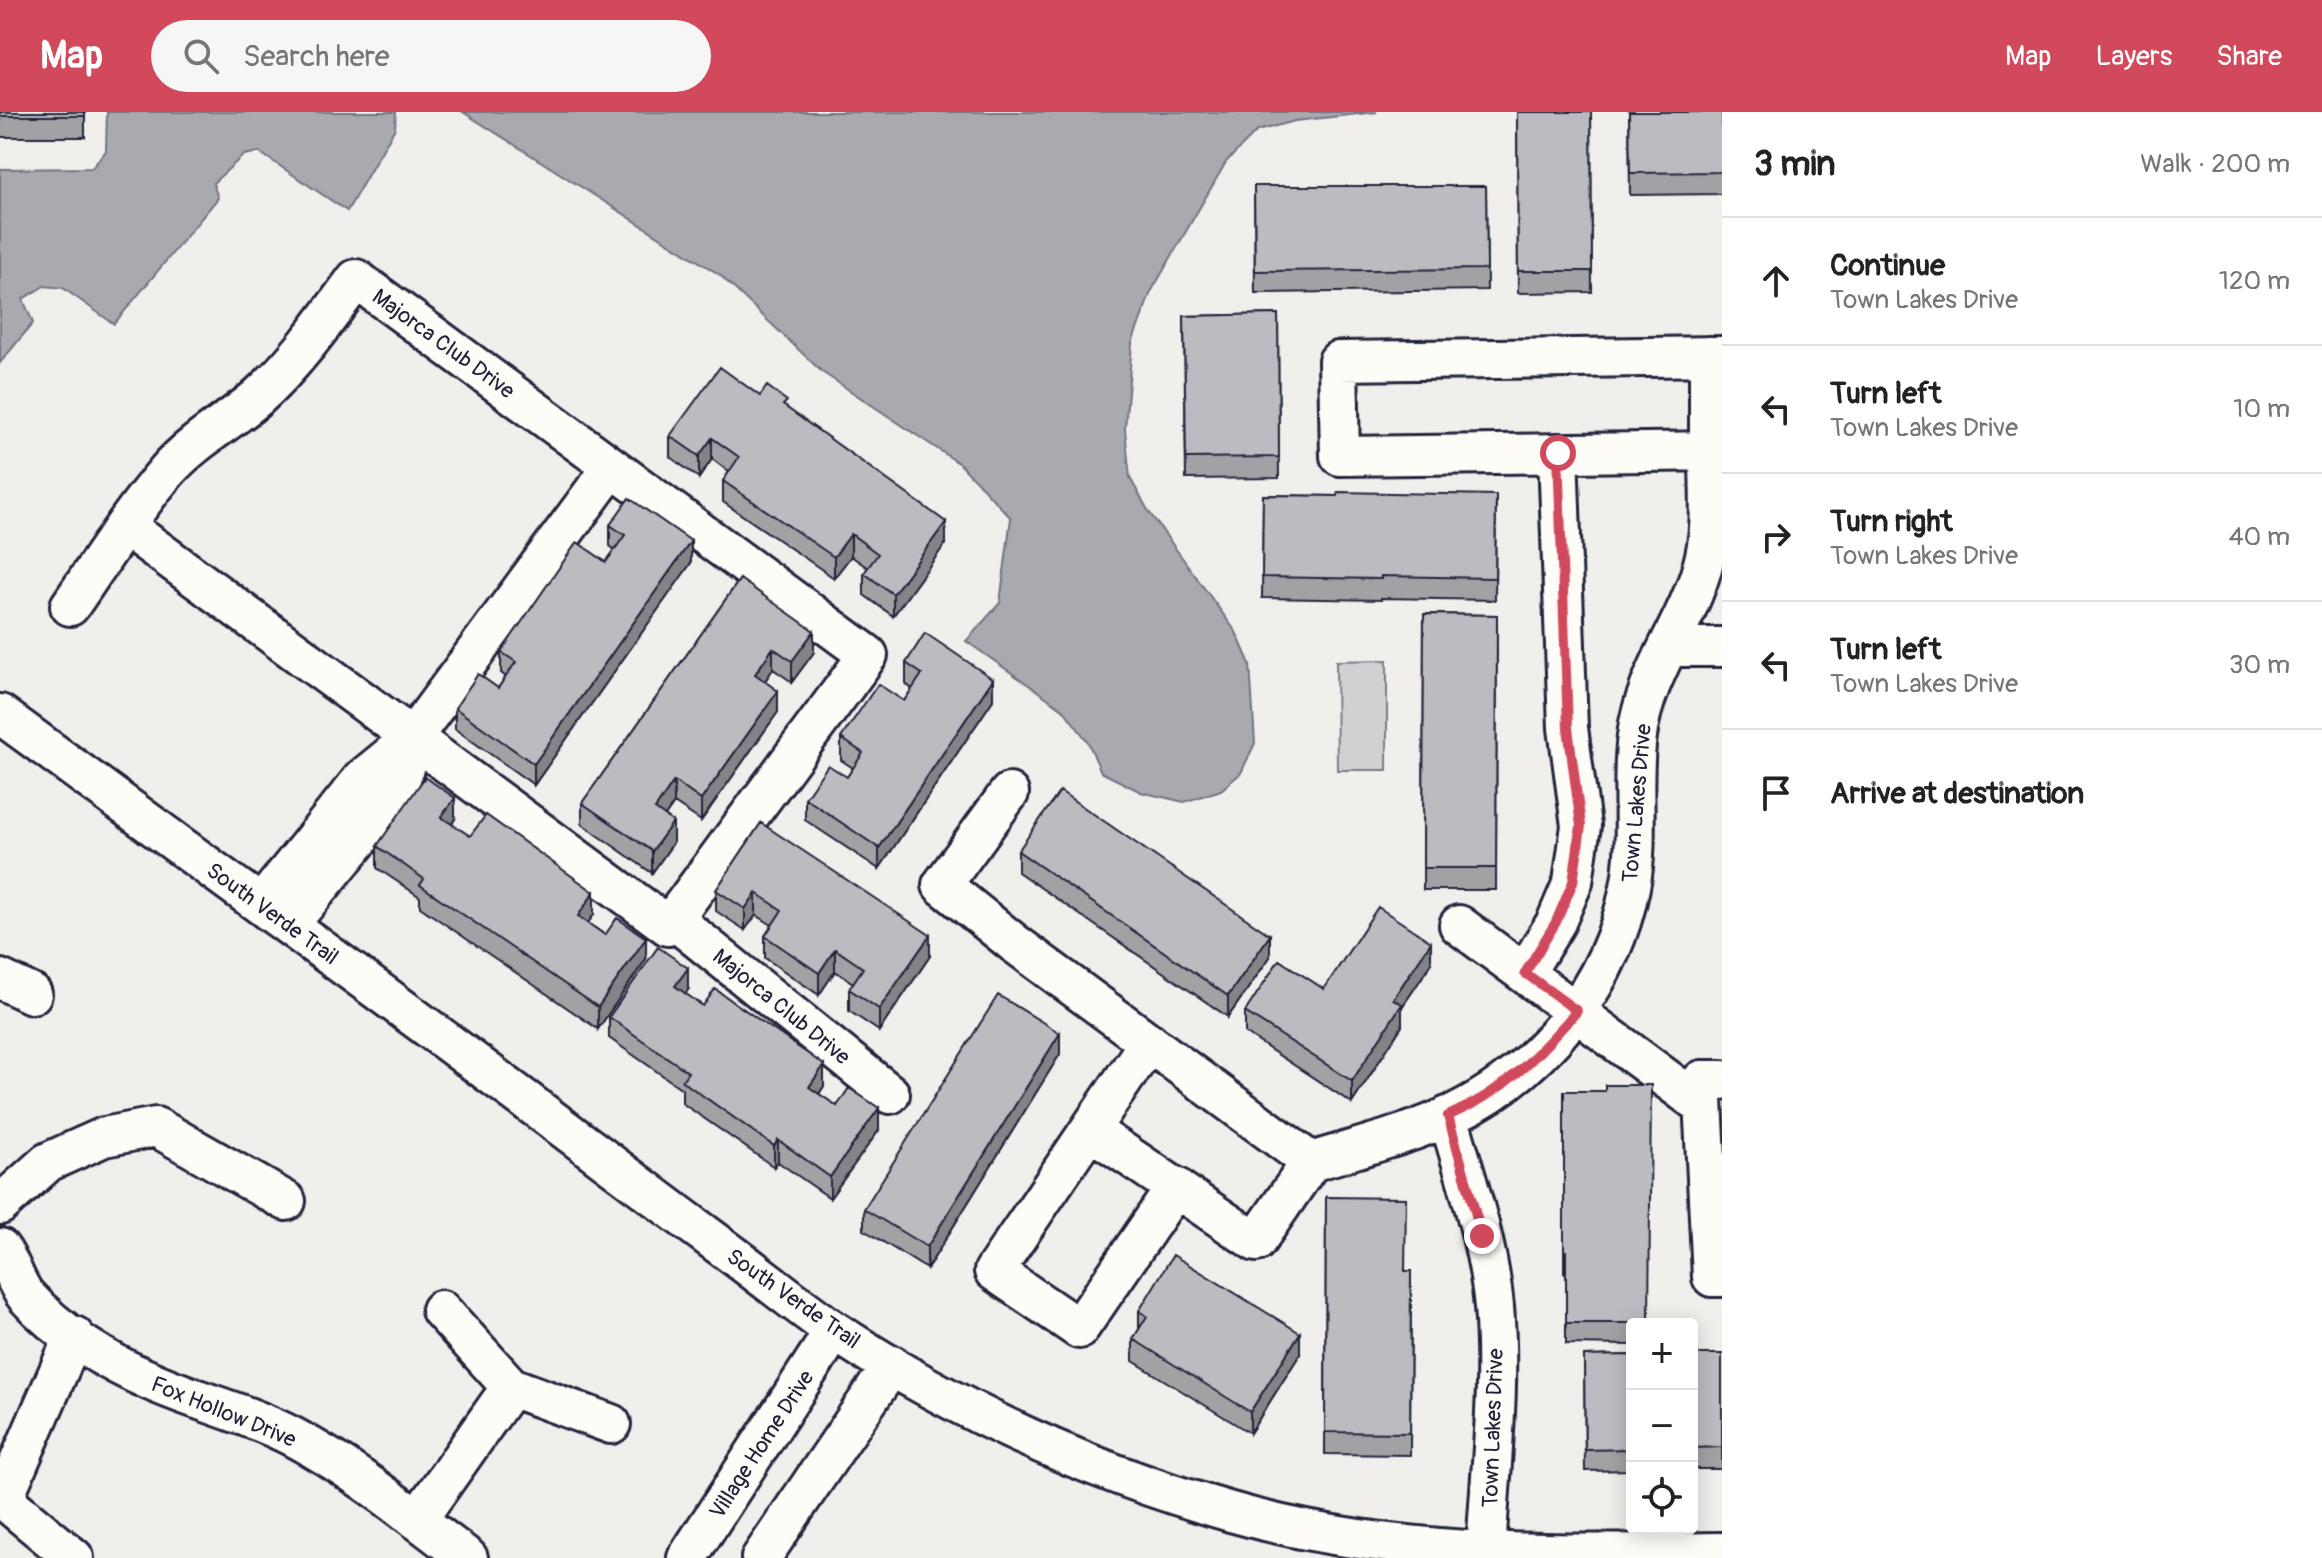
<!DOCTYPE html>
<html lang="en">
<head>
<meta charset="utf-8">
<style>
	:root { --surface:#fff; --page:#f6f6f6; --text:#222; --muted:#767676; --line:#e0e0e0; --accent:#d1495b }
	body { margin:0; font-family:Pangolin,sans-serif; background:var(--page); color:var(--text) }
	.controls { position:absolute; right:24px; bottom:24px; display:grid; overflow:hidden; border-radius:8px; box-shadow:0 4px 20px #0003 }
	.controls button { width:72px; height:72px; display:grid; place-items:center; padding:0; border:0; border-bottom:2px solid var(--line); background:var(--surface); color:var(--text); font:40px sans-serif }
	.stop { position:absolute; width:24px; height:24px; margin:-18px; border:6px solid #d1495b; border-radius:50%; background:#fff }
	.stop.end { background:#d1495b; border-color:#fff; box-shadow:0 2px 8px #0008 }
	.list { margin:0; padding:0; list-style:none }
	h2 { display:flex; justify-content:space-between; align-items:center; height:104px; margin:0; padding:0 32px; font-size:34px }
	h2 small { font-size:26px; font-weight:400; color:var(--muted) }
	.list li { display:grid; grid-template-columns:52px 1fr auto; gap:24px; align-items:center; box-sizing:border-box; height:128px; padding:0 32px; border-top:2px solid var(--line) }
	.list b { display:block; font-size:30px; white-space:nowrap }
	.list p { margin:0; font-size:26px; white-space:nowrap; color:var(--muted) }
	.list em { font-size:26px; font-style:normal; color:var(--muted) }
	.icon { flex:none; width:44px; height:44px; fill:none; stroke:currentColor; stroke-width:2; stroke-linecap:round; stroke-linejoin:round }
	.map { position:relative; flex:none; width:1722px; height:1446px; overflow:hidden }
	header { display:flex; align-items:center; gap:48px; box-sizing:border-box; height:112px; padding:0 40px; background:var(--accent); color:#fff }
	header strong { font-size:38px }
	nav { display:flex; gap:44px; margin-inline-start:auto; font-size:28px }
	.search { width:560px; height:72px; background:var(--page); display:flex; align-items:center; gap:20px; box-sizing:border-box; padding:0 28px; border-radius:44px; color:var(--muted); font-size:30px }
	main { display:flex }
	aside { flex:1; background:var(--surface) }
	.map>svg:first-child { display:block }
</style>
</head>
<body>
<header>
<strong>Map</strong>
<div class="search"><svg class="icon" aria-label="search" viewBox="0 0 24 24"><circle cx="10" cy="10" r="6"/><path d="M15 15l6 6"/></svg>Search here</div>
<nav><a>Map</a><a>Layers</a><a>Share</a></nav>
</header>
<main>
<div class="map">
<svg width="1722" height="1446" viewBox="0 0 1722 1446">
	<rect width="100%" height="100%" fill="#f0efec"/>
	<filter id="ink" filterUnits="userSpaceOnUse"><feTurbulence type="fractalNoise" baseFrequency=".0125" numOctaves="2"/><feDisplacementMap in="SourceGraphic" scale="16" xChannelSelector="R" yChannelSelector="G"/><feConvolveMatrix kernelMatrix="1 2 1 2 8 2 1 2 1" color-interpolation-filters="sRGB"/></filter>
	<g filter="url(#ink)">
		<!-- grass -->
		<path fill="#d2d1d1" stroke="#7a7a86" stroke-width="2" d="M1387 548V658H1337L1336 549Z"/>
		<!-- water -->
		<path fill="#a9a9b0" stroke="#737381" stroke-width="2" d="M107 0H396L395 16 347 99 259 40 244 43 213 71 218 86 114 212 63 176 44 174 23 187 33 211 0 251V57L92 56 106 39Z
			M463 0H1377L1295 9 1257 19 1226 50 1151 180 1132 231 1125 317 1130 366 1149 400 1236 520 1250 552 1255 631 1241 661 1221 678 1184 690 1141 680 1101 660 1088 630 1063 597 966 529 1000 491 1011 406 960 352 822 260 720 163Z"/>
		<g fill="none" stroke-linecap="round" stroke-linejoin="round">
			<defs>
				<path id="minor" d="M1722 244 1338 249 1340 344 1722 339
					M70 494C101 449 131 401 167 359 193 329 228 311 258 285 296 251 325 209 356 167L868 543 668 814 125 414
					M1668 535H1722
					M0 602C176 730 352 859 527 989 595 1040 664 1092 733 1143 767 1168 801 1196 836 1220 959 1300 1090 1360 1231 1400 1391 1446 1557 1443 1722 1440
					M1009 681 942 773 1014 831 1311 1050
					M262 792 363 666 412 626 612 355
					M673 807 890 982
					M289 812 397 682 412 626
					M1459 813 1703 994
					M1525 861 1556 810 1573 770 1581 714 1568 616 1558 341
					M0 867 32 882
					M1149 930 994 1159 1079 1217 1176 1075
					M1722 968H1702L1712 1165H1722
					M1448 1004C1466 1067 1488 1130 1494 1195 1501 1276 1490 1360 1486 1441L1488 1446
					M1090 1018 1256 1130 1311 1050
					M1311 1050C1359 1035 1410 1023 1455 1001 1543 958 1611 873 1630 775 1640 725 1630 675 1637 624 1644 564 1686 513 1702 456 1712 422 1710 388 1709 353 1709 317 1709 281 1709 244
					M0 1093 48 1050 104 1025 156 1015 286 1089
					M0 1136C11 1150 15 1171 26 1184 59 1221 107 1250 151 1269 198 1290 247 1301 293 1325 356 1358 411 1404 468 1446
					M441 1198 511 1275
					M0 1386 3 1387 74 1224
					M3 1387 74 1446
					M417 1408 511 1275 611 1312
					M687 1446 834 1219
					M761 1446 892 1253"/>
			</defs>
			<!-- minor casing -->
			<use href="#minor" stroke="#22223b" stroke-width="44"/>
			<!-- minor -->
			<use href="#minor" stroke="#fdfcf7" stroke-width="38"/>
		</g>
		<!-- wall -->
		<path fill="#a2a2a5" stroke="#22223b" stroke-width="2" d="M0 0H85V25H0Z
			M1517 0H1591L1592 180 1518 181Z
			M1629 0H1722V82L1630 83Z
			M1254 74H1486L1487 178 1255 181Z
			M1278 202 1279 366 1186 367 1184 204Z
			M760 284 787 296 946 431 893 504 864 483V461L868 456 851 444 834 466 723 390V369L729 360 712 347 699 366 670 345V324Z
			M1263 383 1337 384 1496 383 1495 488 1381 486V488L1262 486Z
			M610 413 691 451 534 673 455 617V596L498 576 506 565 501 561V540L606 450 615 438 610 434Z
			M740 467 814 540 792 570 773 557 765 569 778 600 701 709 674 691 665 704 673 731 652 761 582 712V691Z
			M1424 502 1497 503 1496 778H1423Z
			M906 551 993 588 879 757 805 708V686L847 665 853 656 841 648V626L904 589 912 577 906 572Z
			M455 707 452 712 470 724 594 802 588 811 605 823 646 847 598 917 420 795V785L377 756V734Z
			M761 711 930 844 879 919 849 899V877L853 871 835 859 819 883 765 846V824L772 813 756 803 745 818 716 799V778Z
			M1018 739 1270 845 1228 905 1018 760Z
			M1431 852 1402 895V914L1352 991 1245 921V900L1324 877Z
			M688 878 685 882 703 894 824 974 819 982 837 994 879 1018 830 1086 778 1050 774 1055 682 991V977L609 926V905Z
			M1060 942 927 1157 864 1118V1097Z
			M1564 979 1650 1212H1632V1233L1566 1232V1161H1564Z
			M1326 1085 1406 1159H1411L1410 1343 1325 1342Z
			M1139 1199 1300 1242 1250 1321 1133 1249V1227L1139 1218Z
			M1692 1242H1722V1357H1692Z
			M1632 1243V1358L1585 1359 1584 1244Z"/>
		<!-- shaded-wall -->
		<path fill="#848486" stroke="#22223b" stroke-width="2" d="M712 326V347L699 366V344Z
			M946 410V431L893 504V482Z
			M851 422V444L834 466V445Z
			M691 429V451L534 673V652Z
			M814 519V540L792 570V549Z
			M773 536V557L755 583V562Z
			M993 567V588L879 757V736Z
			M778 579V600L701 709V688Z
			M674 669V691L655 718V697Z
			M455 686V707L441 726V705Z
			M673 710V731L652 761V739Z
			M594 780V802L578 826V804Z
			M756 781V803L745 818V797Z
			M930 823V844L879 919V897Z
			M1270 823V845L1228 905V884Z
			M646 826V847L598 917V895Z
			M1431 830V852L1402 895V914L1352 991V969L1393 887Z
			M835 837V859L819 883V861Z
			M688 856V878L675 896V874Z
			M1060 921V942L927 1157V1135Z
			M824 953V974L809 996V975Z
			M879 996V1018L830 1086V1065Z
			M778 1028V1050L774 1055V1034Z
			M1300 1221V1242L1250 1321V1300Z"/>
		<!-- building -->
		<path fill="#bcbcc0" stroke="#22223b" stroke-width="2" d="M0 0H85V4H0Z
			M1517 0H1591L1592 159H1518Z
			M1629 0H1722V60L1630 61Z
			M1254 74H1486L1487 157 1255 159Z
			M1278 202 1279 345 1186 346 1184 204Z
			M720 255 760 284 767 274 787 289 783 293 946 410 893 482 864 461 878 442 851 422 834 445 723 369 739 345 712 326 699 344 670 324Z
			M1338 380 1496 383 1495 466 1381 464V467L1262 465 1263 383 1337 384Z
			M629 386 691 429 534 652 455 596 478 562 498 576 516 550 501 540 577 430 606 450 625 423 610 413Z
			M740 467 814 519 792 549 773 536 755 562 778 579 701 688 674 669 655 697 673 710 652 739 582 691Z
			M1424 502 1497 503 1496 756H1423Z
			M925 521 993 567 879 736 805 686 828 653 847 665 863 641 841 626 878 572 904 589 922 562 906 551Z
			M425 665 455 686 441 705 470 724 486 703 594 780 578 804 605 823 617 806 646 826 598 895 420 773 424 767 377 734Z
			M1060 679 1270 823 1228 884 1018 739Z
			M761 711 930 823 879 897 849 877 863 856 835 837 819 861 765 824 782 798 756 781 745 797 716 778Z
			M1378 795 1431 830 1393 887 1402 892 1352 969 1245 900 1279 848 1324 877Z
			M658 835 688 856 675 874 703 894 715 877 824 953 809 975 837 994 849 976 879 996 830 1065 778 1028 774 1034 682 969 688 960 609 905Z
			M998 883 1060 921 927 1135 864 1097Z
			M1605 973H1651L1649 1211H1566V1139H1564V979H1605Z
			M1326 1085 1406 1086 1405 1159H1411L1410 1321 1325 1320Z
			M1173 1143 1300 1221 1250 1300 1133 1227 1147 1204 1139 1199Z
			M1692 1242H1722V1335L1692 1336Z
			M1632 1243V1337L1585 1338 1584 1244Z"/>
	</g>
	<g fill="none" stroke-linecap="round" stroke-linejoin="round" filter="url(#ink)">
		<!-- route -->
		<path stroke="#d1495b" stroke-width="10" d="M1482 1124 1448 1004C1506 979 1536 945 1577 899L1525 861 1556 810 1573 770 1581 714 1568 616 1558 341"/>
	</g>
	<g text-anchor="middle" stroke-width="6" stroke-linejoin="round" paint-order="stroke">
		<!-- street labels -->
		<g font-size="22" fill="#22223b" stroke="#fdfcf7">
			<text transform="translate(444 231) rotate(36)" y="8">Majorca Club Drive</text>
			<text transform="translate(1636 691) rotate(-85)" y="8">Town Lakes Drive</text>
			<text transform="translate(273 801) rotate(36)" y="8">South Verde Trail</text>
			<text transform="translate(782 894) rotate(39)" y="8">Majorca Club Drive</text>
			<text transform="translate(794 1186) rotate(35)" y="8">South Verde Trail</text>
			<text transform="translate(224 1299) rotate(22)" y="8">Fox Hollow Drive</text>
			<text transform="translate(1492 1316) rotate(-88)" y="8">Town Lakes Drive</text>
			<text transform="translate(761 1332) rotate(-57)" y="8">Village Home Drive</text>
		</g>
	</g>
</svg>
<div class="controls">
<button>+</button>
<button>−</button>
<button><svg class="icon" aria-label="locate" viewBox="0 0 24 24"><circle cx="12" cy="12" r="6"/><path d="M12 2v4M12 18v4M2 12h4M18 12h4"/></svg></button>
</div>
<div class="stop" style="left:1558px;top:341px"></div>
<div class="stop end" style="left:1482px;top:1124px"></div>
</div>
<aside>
<h2>3 min<small>Walk · 200 m</small></h2>
<ul class="list">
<li><svg class="icon" aria-label="ahead" viewBox="0 0 24 24"><path d="M12 20V5M6 11l6-6 6 6"/></svg><div><b>Continue</b><p>Town Lakes Drive</p></div><em>120 m</em></li>
<li><svg class="icon" aria-label="left" viewBox="0 0 24 24"><path d="M17 20v-9H6M10 6l-5 5 5 5"/></svg><div><b>Turn left</b><p>Town Lakes Drive</p></div><em>10 m</em></li>
<li><svg class="icon" aria-label="right" viewBox="0 0 24 24"><path d="M7 20v-9h11M14 6l5 5-5 5"/></svg><div><b>Turn right</b><p>Town Lakes Drive</p></div><em>40 m</em></li>
<li><svg class="icon" aria-label="left" viewBox="0 0 24 24"><path d="M17 20v-9H6M10 6l-5 5 5 5"/></svg><div><b>Turn left</b><p>Town Lakes Drive</p></div><em>30 m</em></li>
<li><svg class="icon" aria-label="arrive" viewBox="0 0 24 24"><path d="M6 21V4h12l-3 4 3 4H6"/></svg><div><b>Arrive at destination</b></div></li>
</ul>
</aside>
</main>
</body>
</html>
